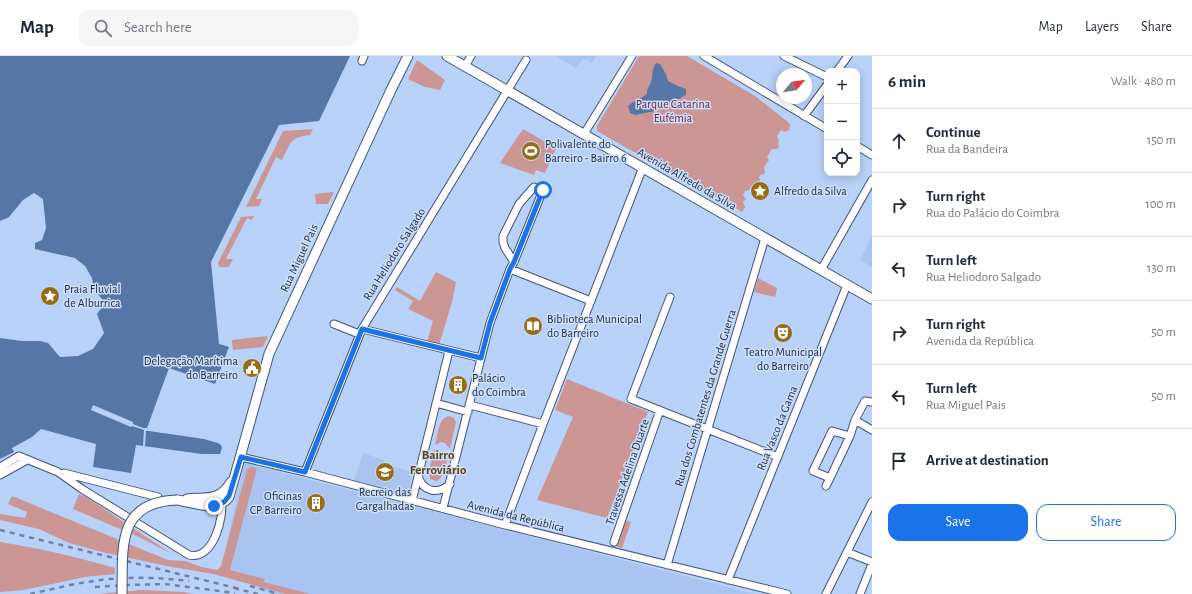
<!DOCTYPE html>
<html lang="en">
<head>
<meta charset="utf-8">
<style>
	:root { --surface:#fff; --page:#f6f6f7; --text:#1f2937; --muted:#747a83; --line:#e0e1e3; --accent:#1a73e8 }
	body { margin:0; font-family:"Alegreya Sans",sans-serif; background:var(--page); color:var(--text) }
	.controls { position:absolute; right:12px; top:12px; display:grid; overflow:hidden; border-radius:8px; box-shadow:0 2px 10px #0003 }
	.controls button { width:36px; height:36px; display:grid; place-items:center; padding:0; border:0; border-bottom:1px solid var(--line); background:var(--surface); color:var(--text); font:20px sans-serif }
	.compass { position:absolute; left:776px; top:12px; width:36px; height:36px; border-radius:50%; background:var(--surface); box-shadow:0 2px 10px #0003; rotate:61deg }
	.stop { position:absolute; width:12px; height:12px; margin:-9px; border:3px solid #1a73e8; border-radius:50%; background:#fff }
	.stop.end { background:#1a73e8; border-color:#fff; box-shadow:0 1px 4px #0008 }
	.list { margin:0; padding:0; list-style:none }
	h2 { display:flex; justify-content:space-between; align-items:center; height:52px; margin:0; padding:0 16px; font-size:17px }
	h2 small { font-size:13px; font-weight:400; color:var(--muted) }
	.list li { display:grid; grid-template-columns:26px 1fr auto; gap:12px; align-items:center; box-sizing:border-box; height:64px; padding:0 16px; border-top:1px solid var(--line) }
	.list b { display:block; font-size:15px; white-space:nowrap }
	.list p { margin:0; font-size:13px; white-space:nowrap; color:var(--muted) }
	.list em { font-size:13px; font-style:normal; color:var(--muted) }
	.actions { display:flex; gap:8px; padding:12px 16px }
	.actions a { flex:1; padding:9px 0; border:1px solid var(--accent); border-radius:12px; text-align:center; font-size:14px; color:var(--accent) }
	.actions .main { background:var(--accent); color:#fff }
	.icon { flex:none; width:22px; height:22px; fill:none; stroke:currentColor; stroke-width:2; stroke-linecap:round; stroke-linejoin:round }
	.map { position:relative; flex:none; width:872px; height:538px; overflow:hidden }
	header { display:flex; align-items:center; gap:24px; box-sizing:border-box; height:56px; padding:0 20px; background:var(--surface); border-bottom:1px solid var(--line) }
	header strong { font-size:19px }
	nav { display:flex; gap:22px; margin-inline-start:auto; font-size:14px }
	.search { width:280px; height:36px; background:var(--page); display:flex; align-items:center; gap:10px; box-sizing:border-box; padding:0 14px; border-radius:12px; color:var(--muted); font-size:15px }
	main { display:flex }
	aside { flex:1; background:var(--surface) }
	.map>svg:first-child { display:block }
</style>
</head>
<body>
<header>
<strong>Map</strong>
<div class="search"><svg class="icon" aria-label="search" viewBox="0 0 24 24"><circle cx="10" cy="10" r="6"/><path d="M15 15l6 6"/></svg>Search here</div>
<nav><a>Map</a><a>Layers</a><a>Share</a></nav>
</header>
<main>
<div class="map">
<svg width="872" height="538" viewBox="0 0 872 538">
	<rect width="100%" height="100%" fill="#b9d2fa"/>
	<!-- built -->
	<path fill="#a9c4f1" d="M556 0H596L592 7 587 3 586 4 583 3 576 12Z
		M872 179V211L860 204Z
		M363 397 384 404V408L413 416 408 436 403 435 402 436 354 424Z
		M244 407 755 538H273L221 516Z"/>
	<!-- green -->
	<path fill="#cc9695" d="M639 0H687L755 40 788 66 790 69 789 74 785 76 781 74 777 80 779 85 778 87 779 91 777 93H772L767 101 769 104 764 111 765 116 764 118 760 119 759 121 760 124 759 127 752 129 749 134 745 135 743 139 746 143 743 146 745 151 742 156 723 144 713 141 597 75V70Z
		M417 4 445 24 440 34 425 31 408 23Z
		M313 73 310 79C290 81 290 88 282 104L276 101 256 143H262L259 150 246 151 283 75Z
		M523 73 556 92 545 117 536 114 534 119 500 107Z
		M334 136 328 148H316L315 138Z
		M254 160 252 164 247 162 226 203H233L229 211H219L218 207 241 161Z
		M436 216 456 226 452 246 439 289 427 286 433 265 408 253 413 245 395 234 397 231 420 245Z
		M758 222 777 232 775 241 754 236Z
		M268 280 263 291 233 294 232 284Z
		M567 323 648 356 607 462 537 444 573 361 555 354Z
		M449 360 454 362 456 366 450 393 445 387 441 386 435 389C438 379 438 362 449 360Z
		M434 393 440 399 449 397C446 406 445 422 436 425L430 423 429 416Z
		M252 411 257 412 230 514 265 523 264 526 310 538H286L213 518 167 510 106 497 69 487 39 473 0 464V458L25 462 27 456 8 448 12 440 168 504 185 505 202 511 217 514 221 510 247 413Z
		M79 438 86 441 172 498 139 481 73 453Z
		M624 464 631 466 622 492 615 490Z
		M0 486C39 492 77 501 115 512V518L85 521 24 534 0 536Z
		M142 534 184 536 193 538H98Z"/>
	<!-- water -->
	<path fill="#5676a8" d="M0 0H350L319 65 279 69 211 206 219 288 229 291 215 328 169 312 147 372 149 375 204 383 218 387 221 389 222 392 220 398H202L136 389 131 417 93 411 96 388 41 373 32 381 12 392 14 396 0 403V282L22 285H40L48 287 60 301 78 300 93 293 104 277 97 258 105 247 94 233 92 222 85 210 75 202 35 193V187L42 184 46 172 43 143 34 137 23 144 9 161 0 165Z
		M656 7 660 8 666 18 668 25 678 30 686 33V39C683 40 678 44 674 45 664 47 662 41 655 55L635 59 630 57 628 50C636 43 639 44 647 38 647 31 649 32 651 26 654 17 650 18 656 7Z"/>
	<!-- pier -->
	<path fill="#b9d2fa" d="M93 349 133 366V368L143 372H147L149 375H146L145 390H143L144 374 132 370 131 371 91 354Z"/>
	<g fill="none" stroke-linecap="round" stroke-linejoin="round">
		<defs>
			<path id="minor" d="M704 0 827 73
				M784 0 827 21
				M362 5 364 0
				M465 10 471 0
				M837 15 848 0
				M804 60 827 29
				M584 78 632 0
				M857 90 872 99
				M510 213 591 245
				M821 214 872 124
				M670 241 631 343 778 401
				M334 268 359 278
				M362 273 481 302
				M436 347 468 356
				M470 349 543 368
				M855 364 872 374
				M832 375 850 380 830 422 813 415Z
				M850 380 855 364 865 345 872 346
				M241 401 305 416 505 469 787 538
				M0 411 19 400 58 416 82 433 189 499C213 505 225 461 221 443
				M305 416 362 273 526 4
				M64 417 158 441
				M0 419 27 404
				M418 420C423 436 438 439 450 428
				M826 430 830 422
				M412 445 449 295
				M443 452 490 267 510 213 514 206 543 134 534 131 519 148 503 180V186L505 192 514 206
				M505 469 543 368 643 111
				M614 486 660 354
				M847 496 872 506
				M667 509 765 182
				M728 524 847 229
				M826 538 872 446
				M860 538 872 508"/>
			<path id="tertiary" d="M447 0 872 243
				M187 443C207 441 219 446 231 426
				M177 444C194 446 216 458 229 441L269 298 391 34 408 0"/>
		</defs>
		<!-- minor casing -->
		<use href="#minor" stroke="#3f5476" stroke-width="9"/>
		<!-- tertiary casing -->
		<use href="#tertiary" stroke="#3f5476" stroke-width="11"/>
		<!-- minor -->
		<use href="#minor" stroke="#fff" stroke-width="7"/>
		<!-- tertiary -->
		<use href="#tertiary" stroke="#fff" stroke-width="9"/>
		<!-- rail -->
		<path stroke="#71829e" stroke-width="2.5" stroke-dasharray="5 5" stroke-linecap="butt" d="M0 474 240 533
			M250 530 279 538
			M95 531 125 529 165 528 235 537
			M234 532 258 538
			M30 538C49 534 68 529 87 526 121 520 155 521 189 525"/>
		<defs>
			<path id="tertiary-bridge" d="M122 538C123 492 116 446 177 444"/>
		</defs>
		<!-- tertiary-bridge casing -->
		<use href="#tertiary-bridge" stroke="#3f5476" stroke-width="11" stroke-linecap="butt"/>
		<!-- tertiary-bridge -->
		<use href="#tertiary-bridge" stroke="#fff" stroke-width="9"/>
	</g>
	<g fill="none" stroke-linecap="round" stroke-linejoin="round">
		<!-- route -->
		<path stroke="#1a73e8" stroke-width="5" d="M214 450 224 446 229 440 241 401 305 416 362 273 481 302 490 267 510 213 514 206 543 134"/>
	</g>
	<!-- icons -->
	<defs>
		<symbol id="stadium-disc" viewBox="-11 -11 22 22"><circle r="9.5" fill="#966c17" stroke="#cbdfff"/><path d="M0-5a6.5 5 0 1 0 0 10a6.5 5 0 1 0 0-10ZM-3.5-1.8h7v3.6h-7Z" fill="#fff"/></symbol>
		<symbol id="sight-disc" viewBox="-11 -11 22 22"><circle r="9.5" fill="#966c17" stroke="#cbdfff"/><path d="M0-6L1.8-2.2L6-1.7L2.9 1.2L3.7 5.4L0 3.3L-3.7 5.4L-2.9 1.2L-6-1.7L-1.8-2.2Z" fill="#fff"/></symbol>
		<symbol id="library-disc" viewBox="-11 -11 22 22"><circle r="9.5" fill="#966c17" stroke="#cbdfff"/><path d="M-6-4Q-3-5.5-.7-3.5V5Q-3 3-6 4ZM6-4Q3-5.5 .7-3.5V5Q3 3 6 4Z" fill="#fff"/></symbol>
		<symbol id="theatre-disc" viewBox="-11 -11 22 22"><circle r="9.5" fill="#966c17" stroke="#cbdfff"/><path d="M-5-5.5Q0-4 5-5.5V0Q5 5 0 6Q-5 5-5 0ZM-3.3-2.5H-1v1.5H-3.3ZM1-2.5H3.3v1.5H1ZM-2.8 1Q0 5.5 2.8 1Z" fill="#fff"/></symbol>
		<symbol id="civic-disc" viewBox="-11 -11 22 22"><circle r="9.5" fill="#966c17" stroke="#cbdfff"/><path d="M-.6-6.5H3V-4.5H.6V-3L4-1V1h2V6H-6V1h2V-1L-.6-3ZM-1.2 2.5V6h2.4V2.5Z" fill="#fff"/></symbol>
		<symbol id="building-disc" viewBox="-11 -11 22 22"><circle r="9.5" fill="#966c17" stroke="#cbdfff"/><path d="M-4-6H4V6H1V3H-1V6H-4ZM-2.5-4.3h1.7v1.8h-1.7ZM.8-4.3h1.7v1.8H.8ZM-2.5-1h1.7V.8h-1.7ZM.8-1h1.7V.8H.8Z" fill="#fff"/></symbol>
		<symbol id="school-disc" viewBox="-11 -11 22 22"><circle r="9.5" fill="#966c17" stroke="#cbdfff"/><path d="M0-5L7-2L0 1L-7-2ZM-4 1L0 2.5L4 1V4Q0 6-4 4Z" fill="#fff"/></symbol>
	</defs>
	<g fill-rule="evenodd">
		<use href="#stadium-disc" x="520" y="84" width="22" height="22"/>
		<use href="#sight-disc" x="749" y="124" width="22" height="22"/>
		<use href="#sight-disc" x="39" y="229" width="22" height="22"/>
		<use href="#library-disc" x="522" y="259" width="22" height="22"/>
		<use href="#theatre-disc" x="772" y="266" width="22" height="22"/>
		<use href="#civic-disc" x="241" y="301" width="22" height="22"/>
		<use href="#building-disc" x="447" y="318" width="22" height="22"/>
		<use href="#school-disc" x="374" y="405" width="22" height="22"/>
		<use href="#building-disc" x="305" y="436" width="22" height="22"/>
	</g>
	<g text-anchor="middle" stroke-width="3" stroke-linejoin="round" paint-order="stroke">
		<!-- park labels -->
		<g font-size="12" fill="#721f26" stroke="#cbdfff">
			<text x="673" y="52">Parque Catarina<tspan x="673" dy="14">Eufémia</tspan></text>
		</g>
		<!-- poi labels -->
		<g font-size="12" fill="#1f2837" stroke="#cbdfff" text-anchor="start">
			<text x="545" y="92">Polivalente do<tspan x="545" dy="14">Barreiro - Bairro 6</tspan></text>
			<text x="774" y="139">Alfredo da Silva</text>
			<text x="64" y="237">Praia Fluvial<tspan x="64" dy="14">de Alburrica</tspan></text>
			<text x="547" y="267">Biblioteca Municipal<tspan x="547" dy="14">do Barreiro</tspan></text>
			<text x="783" y="300" text-anchor="middle">Teatro Municipal<tspan x="783" dy="14">do Barreiro</tspan></text>
			<text x="238" y="309" text-anchor="end">Delegação Marítima<tspan x="238" dy="14">do Barreiro</tspan></text>
			<text x="472" y="326">Palácio<tspan x="472" dy="14">do Coimbra</tspan></text>
			<text x="385" y="440" text-anchor="middle">Recreio das<tspan x="385" dy="14">Gargalhadas</tspan></text>
			<text x="302" y="444" text-anchor="end">Oficinas<tspan x="302" dy="14">CP Barreiro</tspan></text>
		</g>
		<!-- street labels -->
		<g font-size="12" fill="#1f2837" stroke="#cbdfff">
			<text transform="translate(687 123) rotate(30)" y="4">Avenida Alfredo da Silva</text>
			<text transform="translate(394 198) rotate(-58)" y="4">Rua Heliodoro Salgado</text>
			<text transform="translate(299 202) rotate(-65)" y="4">Rua Miguel Pais</text>
			<text transform="translate(705 342) rotate(-73)" y="4">Rua dos Combatentes da Grande Guerra</text>
			<text transform="translate(777 372) rotate(-68)" y="4">Rua Vasco da Gama</text>
			<text transform="translate(627 416) rotate(-71)" y="4">Travessa Adelina Duarte</text>
			<text transform="translate(516 460) rotate(14)" y="4">Avenida da República</text>
		</g>
		<!-- neighbourhood labels -->
		<g font-size="13" font-weight="bold" fill="#5e4206" stroke="#cbdfff">
			<text x="438" y="403">Bairro<tspan x="438" dy="15">Ferroviário</tspan></text>
		</g>
	</g>
</svg>
<div class="controls">
<button>+</button>
<button>−</button>
<button><svg class="icon" aria-label="locate" viewBox="0 0 24 24"><circle cx="12" cy="12" r="6"/><path d="M12 2v4M12 18v4M2 12h4M18 12h4"/></svg></button>
</div>
<svg class="compass" viewBox="-18 -18 36 36"><path d="M0-13l5 13h-10z" fill="#e53935"/><path d="M0 13l5-13h-10z" fill="#747a83"/></svg>
<div class="stop" style="left:543px;top:134px"></div>
<div class="stop end" style="left:214px;top:450px"></div>
</div>
<aside>
<h2>6 min<small>Walk · 480 m</small></h2>
<ul class="list">
<li><svg class="icon" aria-label="ahead" viewBox="0 0 24 24"><path d="M12 20V5M6 11l6-6 6 6"/></svg><div><b>Continue</b><p>Rua da Bandeira</p></div><em>150 m</em></li>
<li><svg class="icon" aria-label="right" viewBox="0 0 24 24"><path d="M7 20v-9h11M14 6l5 5-5 5"/></svg><div><b>Turn right</b><p>Rua do Palácio do Coimbra</p></div><em>100 m</em></li>
<li><svg class="icon" aria-label="left" viewBox="0 0 24 24"><path d="M17 20v-9H6M10 6l-5 5 5 5"/></svg><div><b>Turn left</b><p>Rua Heliodoro Salgado</p></div><em>130 m</em></li>
<li><svg class="icon" aria-label="right" viewBox="0 0 24 24"><path d="M7 20v-9h11M14 6l5 5-5 5"/></svg><div><b>Turn right</b><p>Avenida da República</p></div><em>50 m</em></li>
<li><svg class="icon" aria-label="left" viewBox="0 0 24 24"><path d="M17 20v-9H6M10 6l-5 5 5 5"/></svg><div><b>Turn left</b><p>Rua Miguel Pais</p></div><em>50 m</em></li>
<li><svg class="icon" aria-label="arrive" viewBox="0 0 24 24"><path d="M6 21V4h12l-3 4 3 4H6"/></svg><div><b>Arrive at destination</b></div></li>
</ul>
<div class="actions"><a class="main">Save</a><a>Share</a></div>
</aside>
</main>
</body>
</html>
